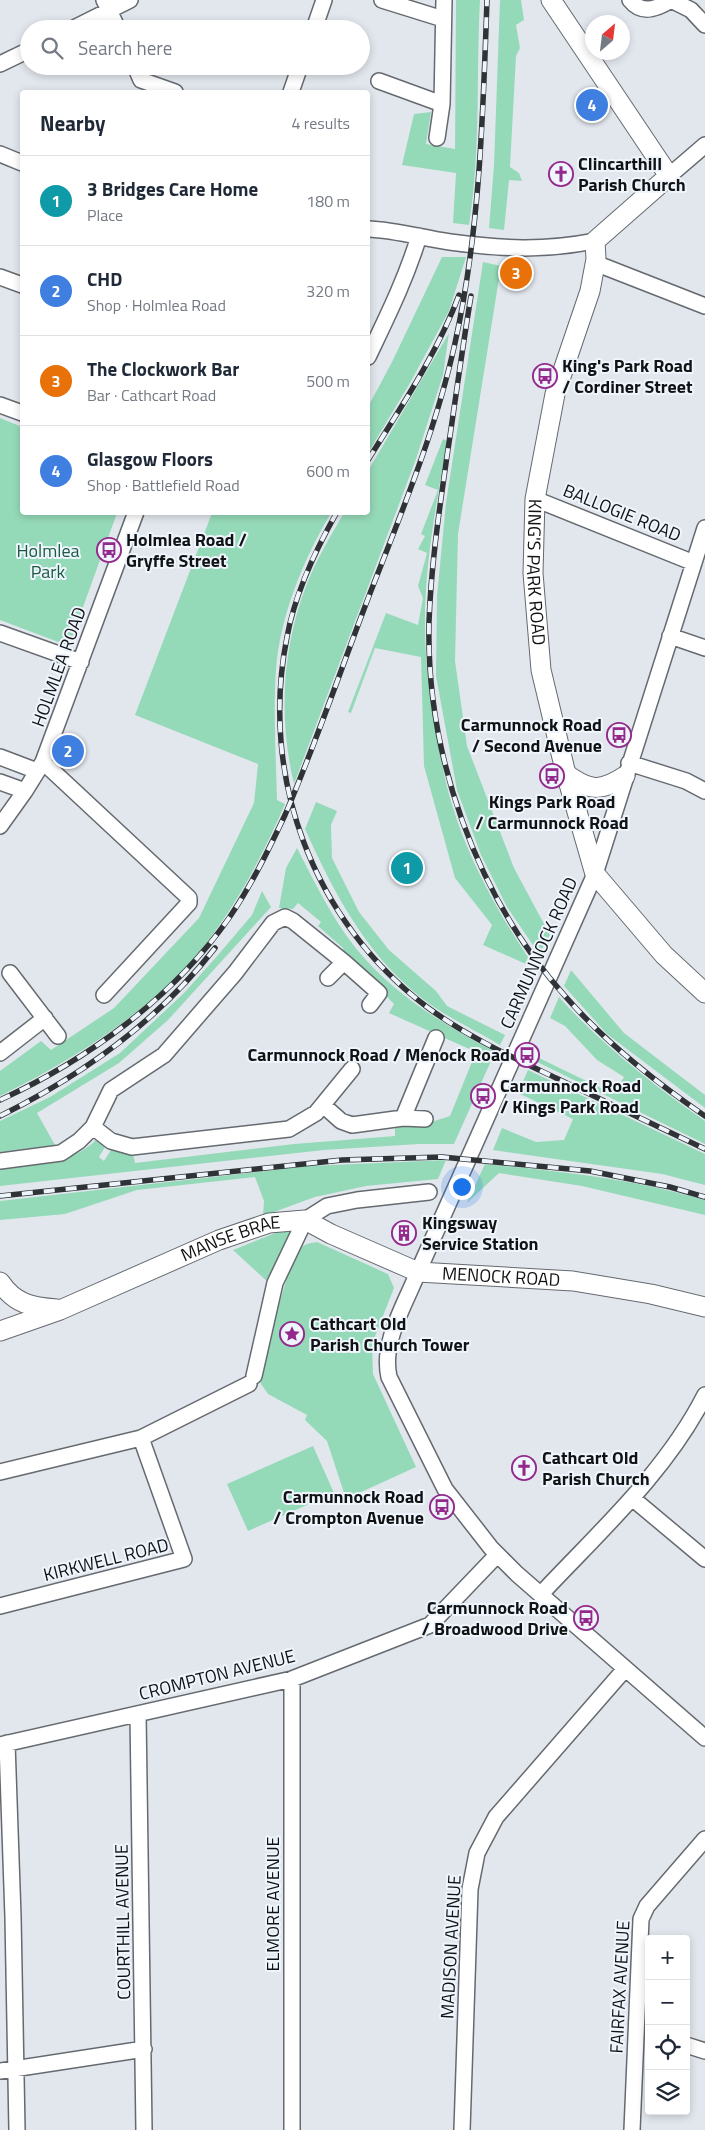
<!DOCTYPE html>
<html lang="en">
<head>
<meta charset="utf-8">
<style>
	:root { --surface:#fff; --page:#f2f2f3; --text:#1f2937; --muted:#747a83; --line:#e0e1e3; --accent:#94298c }
	body { margin:0; font-family:"Titillium Web",sans-serif; background:var(--page); color:var(--text) }
	.controls { position:absolute; right:15px; bottom:15px; display:grid; overflow:hidden; border-radius:5px; box-shadow:0 2px 8px #0003 }
	.controls button { width:45px; height:45px; display:grid; place-items:center; padding:0; border:0; border-bottom:1px solid var(--line); background:var(--surface); color:var(--text); font:25px sans-serif }
	.compass { position:absolute; left:585px; top:15px; width:45px; height:45px; border-radius:50%; background:var(--surface); box-shadow:0 2px 8px #0003; rotate:28deg }
	.you { position:absolute; left:461px; top:1186px; width:18px; height:18px; margin:-12px; border:4px solid #fff; border-radius:50%; background:#1a73e8; box-shadow:0 0 0 8px #1a73e833 }
	.badge { display:grid; place-items:center; width:32px; height:32px; border-radius:50%; background:var(--accent); color:#fff; font-size:16px; font-weight:700 }
	.pin { position:absolute; translate:-50% -50%; border:2px solid #fff; box-shadow:0 1px 5px #0006 }
	.list { margin:0; padding:0; list-style:none }
	h2 { display:flex; justify-content:space-between; align-items:center; height:65px; margin:0; padding:0 20px; font-size:21px }
	h2 small { font-size:16px; font-weight:400; color:var(--muted) }
	.list li { display:grid; grid-template-columns:32px 1fr auto; gap:15px; align-items:center; box-sizing:border-box; height:90px; padding:0 20px; border-top:1px solid var(--line) }
	.list b { display:block; font-size:19px; white-space:nowrap }
	.list p { margin:0; font-size:16px; white-space:nowrap; color:var(--muted) }
	.list em { font-size:16px; font-style:normal; color:var(--muted) }
	.icon { flex:none; width:28px; height:28px; fill:none; stroke:currentColor; stroke-width:2; stroke-linecap:round; stroke-linejoin:round }
	.map { position:relative; flex:none; width:705px; height:2130px; overflow:hidden }
	.search { position:absolute; background:var(--surface); box-shadow:0 2px 8px #0003; left:20px; top:20px; width:350px; height:55px; display:flex; align-items:center; gap:12px; box-sizing:border-box; padding:0 18px; border-radius:28px; color:var(--muted); font-size:19px }
	.panel { position:absolute; background:var(--surface); box-shadow:0 2px 8px #0003; left:20px; top:90px; width:350px; height:425px; border-radius:5px }
	.map>svg:first-child { display:block }
</style>
</head>
<body>
<div class="map">
<svg width="705" height="2130" viewBox="0 0 705 2130">
	<rect width="100%" height="100%" fill="#e2e7ee"/>
	<!-- green -->
	<path fill="#95dab8" d="M456 0H480C476 75 481 150 469 225L453 223 456 173 402 165 414 114 431 112 426 144 455 149Z
		M500 0H521L524 20 516 25 520 48 516 56 510 167 519 173 522 181 509 180 504 230 489 228 494 165Z
		M442 257H466L449 311 410 383 368 453V407L392 362Z
		M483 262 501 266 458 534 455 661 467 746 514 868 550 935 539 954 507 907 481 855 457 790 436 676 437 596 446 503Z
		M449 333 443 375 416 459 294 784C278 718 282 645 308 581 318 557 331 535 344 513L368 512V471Z
		M0 418 22 427V512L117 513 69 646 0 620Z
		M443 439 447 441C437 502 424 565 425 628 425 666 431 703 439 740 441 753 442 765 445 778 460 846 496 910 535 968L483 945 492 925 455 878 424 766 421 657 375 648 351 713 348 712 386 613 418 625 423 598 418 586 427 553 418 549 425 536 421 534 438 490 425 485Z
		M299 513 307 515 309 513H331C304 558 280 616 276 670 273 713 276 757 277 800L285 804C260 862 228 922 184 969 132 1023 67 1063 0 1096V1071L41 1041 51 1050 114 1008 199 918 254 803 258 764 135 715 212 513Z
		M316 802 337 811 331 825 332 858 359 912 389 950 436 991 447 1006 505 1035 500 1045C478 1032 455 1021 434 1007 371 964 335 896 305 829Z
		M297 848C312 877 327 908 346 935 383 988 439 1022 495 1052L454 1144H419L324 1150 0 1186V1168C32 1165 72 1164 96 1140L105 1147 99 1157 104 1161 111 1150 133 1153 135 1163 294 1144 395 1136V1128L428 1123 450 1116 476 1052 389 1013 394 1004 344 953 343 948 318 926 321 922 298 903 293 909 279 908 286 868Z
		M262 891 271 907 168 1020 119 1063 37 1113 55 1145 0 1152V1121L50 1097 120 1053 184 993 218 955 252 915Z
		M571 970 624 1033 705 1095V1108L607 1034 564 986Z
		M559 997C602 1045 652 1084 705 1121V1144L531 1059 533 1055 613 1094 624 1077 597 1060 565 1026 550 1018Z
		M528 1070 705 1154V1185L662 1174 493 1150 502 1128 536 1142 564 1140 573 1119 518 1093Z
		M446 1160 438 1179 366 1186 315 1197 263 1216 264 1201 255 1177 137 1190 65 1214 0 1220V1201L310 1166Z
		M485 1164C559 1171 634 1179 705 1200V1215L582 1186 499 1173 467 1203Z
		M285 1229 291 1231 290 1240 270 1284 233 1250Z
		M317 1242 388 1274 394 1288 372 1344 373 1374 416 1467 346 1499 327 1441 305 1420 307 1415 268 1394 261 1384C261 1366 289 1261 299 1249 304 1244 311 1243 317 1242Z
		M313 1446 334 1493 248 1531 227 1484Z"/>
	<g fill="none" stroke-linecap="round" stroke-linejoin="round">
		<defs>
			<path id="minor" d="M104 0 118 29
				M382 0 443 19
				M630 0C642 15 657 9 671 0L691 10 705 25
				M72 29 130 0
				M314 29 324 0
				M0 64 29 50
				M135 66 141 80 175 92
				M379 81 442 104
				M291 92 300 66
				M437 138 442 104 444 0
				M0 154 22 163
				M669 176 705 145
				M368 229C396 230 422 238 450 242 503 249 543 251 595 241
				M595 263 705 306
				M0 277 22 285
				M368 357C387 317 406 279 419 236
				M0 405 22 413
				M535 499 694 563
				M705 528 595 874 418 1272C405 1305 381 1342 389 1377L445 1489 491 1548 517 1574 705 1738
				M0 633 81 662
				M670 636 705 648
				M0 757 37 771
				M43 762 189 898V903L104 995
				M629 763 686 781 705 791
				M0 782 25 791
				M0 826 25 791 43 762 136 512
				M344 962 379 993 370 1005
				M10 973 58 1036
				M0 1053 45 1018
				M323 1105 341 1121 352 1125 403 1118 425 1119
				M403 1118 436 1038
				M93 1127 111 1141 132 1147 289 1129 316 1113 352 1069
				M0 1161 61 1153 79 1141 93 1127 111 1090 164 1055 235 973 273 923 285 917 293 921 344 962 328 978
				M254 1376 275 1283 305 1220 327 1206 357 1200 429 1192
				M0 1472 141 1438 249 1384
				M632 1498 705 1559
				M541 1594C599 1532 666 1472 705 1395
				M0 1606 184 1559 141 1438
				M292 1679V2130
				M138 1714 144 2130
				M7 1743 13 1917 17 2130
				M0 1745 292 1679 430 1625 497 1555
				M686 2045 705 2051
				M0 2071 144 2049
				M462 2130 470 1889 477 1853 496 1817 625 1669
				M632 2130 641 1919 647 1906 705 1839"/>
			<g id="major">
				<path id="s1" d="M551 0 669 176 595 241 596 259 590 291 555 394 535 499 533 573 541 670 565 770 595 874 664 955 705 993"/>
				<path d="M566 774C589 791 601 792 625 776"/>
				<path d="M0 1282C15 1304 31 1307 57 1309"/>
				<path id="s2" d="M0 1331 60 1310 219 1240 269 1223 305 1220 331 1234 418 1272 573 1281 651 1294 705 1307"/>
			</g>
		</defs>
		<!-- minor casing -->
		<use href="#minor" stroke="#656a70" stroke-width="18"/>
		<!-- major casing -->
		<use href="#major" stroke="#656a70" stroke-width="21"/>
		<!-- minor -->
		<use href="#minor" stroke="#fff" stroke-width="15"/>
		<!-- major -->
		<use href="#major" stroke="#fff" stroke-width="19"/>
		<defs>
			<path id="rail" d="M471 296C462 350 455 403 447 456 439 512 431 566 429 622 426 755 476 896 565 996 605 1042 654 1081 705 1116
				M368 460C401 407 437 354 459 295
				M337 512C315 551 295 593 287 637 259 777 313 921 427 1007 466 1036 512 1057 556 1078 606 1102 655 1125 705 1149
				M0 1100C87 1060 173 998 229 918 251 886 268 851 285 815 316 743 341 669 369 596 401 514 436 430 455 343 480 230 483 115 487 0
				M0 1116C83 1075 158 1021 215 948
				M0 1196 342 1160 442 1157 590 1171 670 1187 705 1197"/>
		</defs>
		<!-- rail casing -->
		<use href="#rail" stroke="#303336" stroke-width="5.5"/>
		<!-- rail -->
		<use href="#rail" stroke="#eff5fc" stroke-width="4" stroke-dasharray="11" stroke-linecap="butt"/>
	</g>
	<!-- icons -->
	<defs>
		<symbol id="church-ring" viewBox="-11 -11 22 22"><circle r="9.5" fill="#eff5fc" stroke="#94298c" stroke-width="1.5"/><path d="M-1.2-6h2.4v3.5h3.3v2.4h-3.3V6h-2.4V-.1h-3.3v-2.4h3.3Z" fill="#94298c"/></symbol>
		<symbol id="bus-ring" viewBox="-11 -11 22 22"><circle r="9.5" fill="#eff5fc" stroke="#94298c" stroke-width="1.5"/><path d="M-5-6H5V4H4V6H2V4H-2V6H-4V4H-5ZM-3.5-4V0h7V-4ZM-3.5 1.2v1.5H-2V1.2ZM2 1.2v1.5H3.5V1.2Z" fill="#94298c"/></symbol>
		<symbol id="building-ring" viewBox="-11 -11 22 22"><circle r="9.5" fill="#eff5fc" stroke="#94298c" stroke-width="1.5"/><path d="M-4-6H4V6H1V3H-1V6H-4ZM-2.5-4.3h1.7v1.8h-1.7ZM.8-4.3h1.7v1.8H.8ZM-2.5-1h1.7V.8h-1.7ZM.8-1h1.7V.8H.8Z" fill="#94298c"/></symbol>
		<symbol id="sight-ring" viewBox="-11 -11 22 22"><circle r="9.5" fill="#eff5fc" stroke="#94298c" stroke-width="1.5"/><path d="M0-6L1.8-2.2L6-1.7L2.9 1.2L3.7 5.4L0 3.3L-3.7 5.4L-2.9 1.2L-6-1.7L-1.8-2.2Z" fill="#94298c"/></symbol>
	</defs>
	<g fill-rule="evenodd">
		<use href="#church-ring" x="547" y="160" width="28" height="28"/>
		<use href="#bus-ring" x="531" y="362" width="28" height="28"/>
		<use href="#bus-ring" x="95" y="536" width="28" height="28"/>
		<use href="#bus-ring" x="605" y="721" width="28" height="28"/>
		<use href="#bus-ring" x="538" y="762" width="28" height="28"/>
		<use href="#bus-ring" x="513" y="1041" width="28" height="28"/>
		<use href="#bus-ring" x="469" y="1082" width="28" height="28"/>
		<use href="#building-ring" x="390" y="1219" width="28" height="28"/>
		<use href="#sight-ring" x="278" y="1320" width="28" height="28"/>
		<use href="#church-ring" x="510" y="1454" width="28" height="28"/>
		<use href="#bus-ring" x="428" y="1493" width="28" height="28"/>
		<use href="#bus-ring" x="572" y="1604" width="28" height="28"/>
	</g>
	<g text-anchor="middle" stroke-width="4" stroke-linejoin="round" paint-order="stroke">
		<!-- poi labels -->
		<g font-size="18" font-weight="bold" fill="#101214" stroke="#eff5fc" text-anchor="start">
			<text x="578" y="170">Clincarthill<tspan x="578" dy="21">Parish Church</tspan></text>
			<text x="562" y="372">King's Park Road<tspan x="562" dy="21">/ Cordiner Street</tspan></text>
			<text x="126" y="546">Holmlea Road /<tspan x="126" dy="21">Gryffe Street</tspan></text>
			<text x="602" y="731" text-anchor="end">Carmunnock Road<tspan x="602" dy="21">/ Second Avenue</tspan></text>
			<text x="552" y="808" text-anchor="middle">Kings Park Road<tspan x="552" dy="21">/ Carmunnock Road</tspan></text>
			<text x="510" y="1061" text-anchor="end">Carmunnock Road / Menock Road</text>
			<text x="500" y="1092">Carmunnock Road<tspan x="500" dy="21">/ Kings Park Road</tspan></text>
			<text x="422" y="1229">Kingsway<tspan x="422" dy="21">Service Station</tspan></text>
			<text x="310" y="1330">Cathcart Old<tspan x="310" dy="21">Parish Church Tower</tspan></text>
			<text x="542" y="1464">Cathcart Old<tspan x="542" dy="21">Parish Church</tspan></text>
			<text x="424" y="1503" text-anchor="end">Carmunnock Road<tspan x="424" dy="21">/ Crompton Avenue</tspan></text>
			<text x="568" y="1614" text-anchor="end">Carmunnock Road<tspan x="568" dy="21">/ Broadwood Drive</tspan></text>
		</g>
		<!-- street labels -->
		<g font-size="18" fill="#101214" stroke="#eff5fc">
			<text transform="translate(622 513) rotate(22)" y="6">BALLOGIE ROAD</text>
			<text dy="6" stroke="none"><textPath href="#s1" startOffset="650">KING'S PARK ROAD</textPath></text>
			<text transform="translate(59 667) rotate(-70)" y="6">HOLMLEA ROAD</text>
			<text transform="translate(539 953) rotate(-66)" y="6">CARMUNNOCK ROAD</text>
			<text dy="6" stroke="none"><textPath href="#s2" startOffset="249">MANSE BRAE</textPath></text>
			<text dy="6" stroke="none"><textPath href="#s2" startOffset="534">MENOCK ROAD</textPath></text>
			<text transform="translate(106 1560) rotate(-14)" y="6">KIRKWELL ROAD</text>
			<text transform="translate(217 1675) rotate(-14)" y="6">CROMPTON AVENUE</text>
			<text transform="translate(273 1904) rotate(-90)" y="6">ELMORE AVENUE</text>
			<text transform="translate(123 1922) rotate(-91)" y="6">COURTHILL AVENUE</text>
			<text transform="translate(451 1947) rotate(-87)" y="6">MADISON AVENUE</text>
			<text transform="translate(620 1987) rotate(-87)" y="6">FAIRFAX AVENUE</text>
		</g>
		<!-- park labels -->
		<g font-size="18" fill="#185b40" stroke="#eff5fc">
			<text x="48" y="557">Holmlea<tspan x="48" dy="21">Park</tspan></text>
		</g>
	</g>
</svg>
<div class="controls">
<button>+</button>
<button>−</button>
<button><svg class="icon" aria-label="locate" viewBox="0 0 24 24"><circle cx="12" cy="12" r="6"/><path d="M12 2v4M12 18v4M2 12h4M18 12h4"/></svg></button>
<button><svg class="icon" aria-label="layers" viewBox="0 0 24 24"><path d="M12 4l9 5-9 5-9-5zM3 14l9 5 9-5"/></svg></button>
</div>
<svg class="compass" viewBox="-18 -18 36 36"><path d="M0-13l5 13h-10z" fill="#e53935"/><path d="M0 13l5-13h-10z" fill="#747a83"/></svg>
<div class="you"></div>
<div class="pin badge" style="left:407px;top:868px;background:#0f9aa8">1</div>
<div class="pin badge" style="left:68px;top:751px;background:#3f7fe0">2</div>
<div class="pin badge" style="left:516px;top:273px;background:#e8710a">3</div>
<div class="pin badge" style="left:592px;top:105px;background:#3f7fe0">4</div>
<div class="search"><svg class="icon" aria-label="search" viewBox="0 0 24 24"><circle cx="10" cy="10" r="6"/><path d="M15 15l6 6"/></svg>Search here</div>
<section class="panel">
<h2>Nearby<small>4 results</small></h2>
<ul class="list">
<li><span class="badge" style="background:#0f9aa8">1</span><div><b>3 Bridges Care Home</b><p>Place</p></div><em>180 m</em></li>
<li><span class="badge" style="background:#3f7fe0">2</span><div><b>CHD</b><p>Shop · Holmlea Road</p></div><em>320 m</em></li>
<li><span class="badge" style="background:#e8710a">3</span><div><b>The Clockwork Bar</b><p>Bar · Cathcart Road</p></div><em>500 m</em></li>
<li><span class="badge" style="background:#3f7fe0">4</span><div><b>Glasgow Floors</b><p>Shop · Battlefield Road</p></div><em>600 m</em></li>
</ul>
</section>
</div>
</body>
</html>
